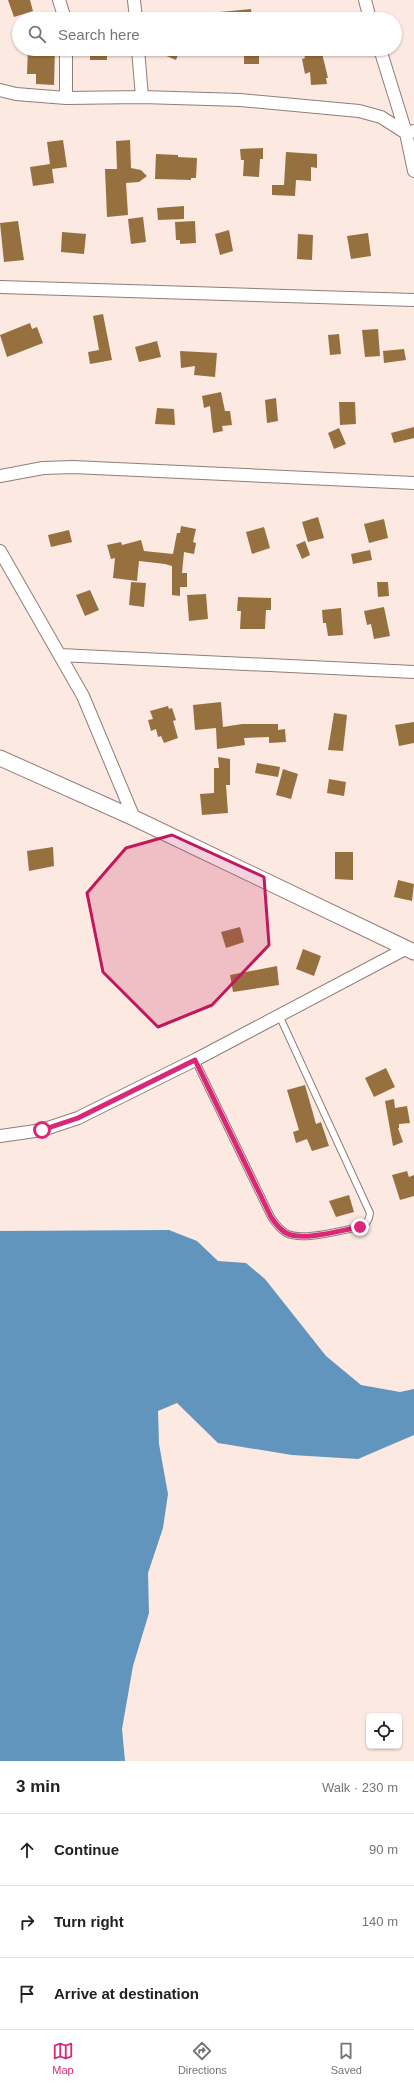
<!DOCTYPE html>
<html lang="en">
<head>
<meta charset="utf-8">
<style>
	:root { --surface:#fff; --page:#f6f6f6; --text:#202124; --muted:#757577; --line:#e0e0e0; --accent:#db2777 }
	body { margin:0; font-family:Arial,sans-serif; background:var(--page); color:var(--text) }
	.controls { position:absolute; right:12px; bottom:12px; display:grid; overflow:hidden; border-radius:6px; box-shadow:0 1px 3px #0004 }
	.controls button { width:36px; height:36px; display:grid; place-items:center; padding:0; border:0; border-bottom:1px solid var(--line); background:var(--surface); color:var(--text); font:20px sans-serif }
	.stop { position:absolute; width:12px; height:12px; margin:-9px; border:3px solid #db2777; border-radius:50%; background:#fff }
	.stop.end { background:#db2777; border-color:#fff; box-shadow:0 1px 4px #0008 }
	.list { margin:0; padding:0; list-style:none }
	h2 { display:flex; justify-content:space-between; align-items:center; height:52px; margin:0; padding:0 16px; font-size:17px }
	h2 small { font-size:13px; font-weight:400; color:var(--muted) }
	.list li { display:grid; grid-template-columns:26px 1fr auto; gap:12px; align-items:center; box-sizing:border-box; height:72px; padding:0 16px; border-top:1px solid var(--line) }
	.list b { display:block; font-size:15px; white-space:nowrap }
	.list em { font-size:13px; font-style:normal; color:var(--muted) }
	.icon { flex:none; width:22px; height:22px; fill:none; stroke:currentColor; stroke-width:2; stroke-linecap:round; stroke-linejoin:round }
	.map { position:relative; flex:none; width:414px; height:1761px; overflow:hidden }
	.search { position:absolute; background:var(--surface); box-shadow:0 1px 3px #0004; left:12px; right:12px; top:12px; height:44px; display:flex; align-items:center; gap:10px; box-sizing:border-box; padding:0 14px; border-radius:22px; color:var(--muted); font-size:15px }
	.sheet { height:268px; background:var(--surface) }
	nav { display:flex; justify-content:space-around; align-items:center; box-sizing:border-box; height:56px; border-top:1px solid var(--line); background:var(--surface); font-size:11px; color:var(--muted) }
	nav a { display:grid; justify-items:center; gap:2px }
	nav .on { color:var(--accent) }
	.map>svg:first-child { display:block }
</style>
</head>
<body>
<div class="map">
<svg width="414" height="1761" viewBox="0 0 414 1761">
	<rect width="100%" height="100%" fill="#fce9e1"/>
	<!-- water -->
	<path fill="#6295be" d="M169 1230 197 1241 218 1261 246 1263 265 1279 326 1356 361 1385 400 1392 414 1389V1435L358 1459 292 1455 218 1443 177 1403 158 1411 159 1444 168 1494 163 1528 148 1573 149 1613 133 1666 122 1729 125 1761H0V1231Z"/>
	<!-- building -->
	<path fill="#96713f" d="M8 0H30L33 11 14 17Z
		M251 9 252 19H221L220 12Z
		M28 49H55L54 85 36 84V74H27Z
		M90 49H107V60H90Z
		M150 49H180L176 60Z
		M244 49H259V64H244Z
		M303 49H321L328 78H326L327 84 311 85 310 72 305 74 302 59 305 58Z
		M63 140 67 167 52 169 54 183 33 186 30 167 50 164 47 142Z
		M130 140 131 168 141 170 147 176 139 182 126 183 128 215 107 217 105 169H117L116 141Z
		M263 148V159H260L259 177 243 176 244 160H241L240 149Z
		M286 152 317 154V168L311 167V181L296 180 295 196 272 195V185H284Z
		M156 154 178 155V157L197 158 196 178H191V180L155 179Z
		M184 206V219L158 220 157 208Z
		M143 217 146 242 131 244 128 219Z
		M18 221 24 260 4 262 0 223Z
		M195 221 196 243 180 244V240H176L175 222Z
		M229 230 233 251 220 255 215 234Z
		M62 232 86 234 84 254 61 252Z
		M368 233 371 256 351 259 347 236Z
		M298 234 313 235 312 260 297 259Z
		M103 314 112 360 90 364 88 352 99 350 93 316Z
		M30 323 32 329 37 327 43 343 7 357 0 335Z
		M378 329 380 356 365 357 362 330Z
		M339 334 341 354 330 355 328 335Z
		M157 341 161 357 139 362 135 347Z
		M404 349 406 360 384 363 383 351Z
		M180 351 217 353 215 377 194 375 195 366 181 368Z
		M221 392 225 411H230L232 425 222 426 223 431 213 433 210 406 204 408 202 396Z
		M276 398 278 421 267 423 265 400Z
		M339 402H355L356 424 340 425Z
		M157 408 174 409 175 425 155 424Z
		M414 427V438L394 443 391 433Z
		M339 428 346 444 334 449 328 433Z
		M318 517 324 538 308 542 302 522Z
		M384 519 388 538 369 543 364 524Z
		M181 526 196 529 193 542 196 543 194 554 184 552 182 573H187V587H180V596L172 595V566L165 564 139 561 137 581 113 578 115 558 111 559 107 545 121 542 122 545 141 540 144 551 173 554 177 533H180Z
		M264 527 270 548 252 554 246 532Z
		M69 530 72 542 51 547 48 535Z
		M305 541 310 555 302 559 296 545Z
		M370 550 372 560 353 564 351 554Z
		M131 582 146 583 144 607 129 605Z
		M377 582H388L389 596 378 597Z
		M90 590 99 610 85 616 76 595Z
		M206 594 208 619 189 621 187 595Z
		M238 597 271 598V610H266L265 629H240L241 611H237Z
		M384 607 390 636 374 639 371 624 367 625 364 611Z
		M341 608 343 635 328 636 326 623H323L322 610Z
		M221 702 223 727 242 724H278V730L285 729 286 742 269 743V737L244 738 245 745 217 749 216 728 195 730 193 705Z
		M168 706 169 709 172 708 176 720 173 721 178 738 164 743 161 736 158 737 156 729 151 731 148 720 153 719 150 711Z
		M334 713 347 715 343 751 328 750Z
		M414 722V743L399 746 395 725Z
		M218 757 230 759V785H226L228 813 202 815 200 794 214 793V768H219Z
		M257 763 280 767 278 777 255 773Z
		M283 769 298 774 291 799 276 795Z
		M329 779 346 782 344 796 327 793Z
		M53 847 54 866 29 871 27 851Z
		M335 852H353V880L335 879Z
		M398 880 414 884 412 901 394 897Z
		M240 927 244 942 226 948 221 932Z
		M303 949 321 956 314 976 296 969Z
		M277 966 279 985 233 992 230 975Z
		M386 1068 395 1087 374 1097 365 1078Z
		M305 1085 316 1124 321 1122 329 1146 312 1151 307 1139 296 1143 293 1132 299 1130 287 1090Z
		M394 1099 395 1108 407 1106 410 1123 399 1124V1128H398L403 1142 393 1146 385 1101Z
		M407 1171 409 1177 414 1175V1196L400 1200 392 1175Z
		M349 1195 354 1212 336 1217 329 1201Z"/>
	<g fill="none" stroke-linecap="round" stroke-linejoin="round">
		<defs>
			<path id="service" d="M195 1060 271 1217C275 1223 279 1229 286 1233 302 1242 341 1230 360 1227 367 1223 369 1221 370 1213L279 1015"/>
			<path id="minor" d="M59 0 65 19
				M134 0 136 19
				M365 0 370 19
				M66 49V98
				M138 49 142 97
				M380 49 406 133 414 171
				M0 90 16 94 66 98 142 97 240 100 359 111 381 117 406 133 414 131
				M0 287 414 300
				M0 476 43 468 73 467 414 483
				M0 551 83 696 134 818
				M60 655 414 672
				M0 1136 42 1130 78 1118 195 1060 407 948"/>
			<path id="tertiary" d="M0 758 134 818 414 952"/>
		</defs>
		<!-- service casing -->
		<use href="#service" stroke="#8f7e77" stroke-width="8"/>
		<!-- minor casing -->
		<use href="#minor" stroke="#8f7e77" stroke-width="14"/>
		<!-- tertiary casing -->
		<use href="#tertiary" stroke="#8f7e77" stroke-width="17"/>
		<!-- service -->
		<use href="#service" stroke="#fff" stroke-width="6"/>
		<!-- minor -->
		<use href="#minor" stroke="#fff" stroke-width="12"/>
		<!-- tertiary -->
		<use href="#tertiary" stroke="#fff" stroke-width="15"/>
	</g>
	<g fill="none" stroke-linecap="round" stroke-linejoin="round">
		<!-- route -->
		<path stroke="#db2777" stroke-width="5" d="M42 1130 78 1118 195 1060 271 1217C275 1223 279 1229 286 1233 303 1242 341 1230 360 1227"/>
	</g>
	<!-- marked area -->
	<path fill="#c2185b" fill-opacity="0.2" stroke="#c2185b" stroke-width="3" stroke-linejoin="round" d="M172 835 264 877 269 945 212 1005 158 1027 103 972 87 893 126 848Z"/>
</svg>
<div class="controls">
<button><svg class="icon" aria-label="locate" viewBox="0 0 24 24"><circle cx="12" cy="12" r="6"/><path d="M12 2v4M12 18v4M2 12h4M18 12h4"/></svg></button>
</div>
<div class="stop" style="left:42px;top:1130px"></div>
<div class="stop end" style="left:360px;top:1227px"></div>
<div class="search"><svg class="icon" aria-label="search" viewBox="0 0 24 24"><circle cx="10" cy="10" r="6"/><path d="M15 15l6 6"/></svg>Search here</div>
</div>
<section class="sheet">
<h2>3 min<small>Walk · 230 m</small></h2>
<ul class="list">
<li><svg class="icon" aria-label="ahead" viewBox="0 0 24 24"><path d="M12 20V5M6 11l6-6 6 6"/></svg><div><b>Continue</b></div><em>90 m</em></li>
<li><svg class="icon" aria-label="right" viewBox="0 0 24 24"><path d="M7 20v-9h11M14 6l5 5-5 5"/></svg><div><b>Turn right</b></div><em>140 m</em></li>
<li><svg class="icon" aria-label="arrive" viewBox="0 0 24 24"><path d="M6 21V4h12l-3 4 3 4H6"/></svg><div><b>Arrive at destination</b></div></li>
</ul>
</section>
<nav>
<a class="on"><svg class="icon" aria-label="map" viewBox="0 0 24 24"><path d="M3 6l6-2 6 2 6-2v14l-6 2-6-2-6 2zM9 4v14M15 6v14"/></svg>Map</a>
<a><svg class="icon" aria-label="directions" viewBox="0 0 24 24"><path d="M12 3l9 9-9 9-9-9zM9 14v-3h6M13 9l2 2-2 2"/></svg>Directions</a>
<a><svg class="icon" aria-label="saved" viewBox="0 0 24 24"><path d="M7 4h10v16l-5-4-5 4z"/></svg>Saved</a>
</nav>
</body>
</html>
